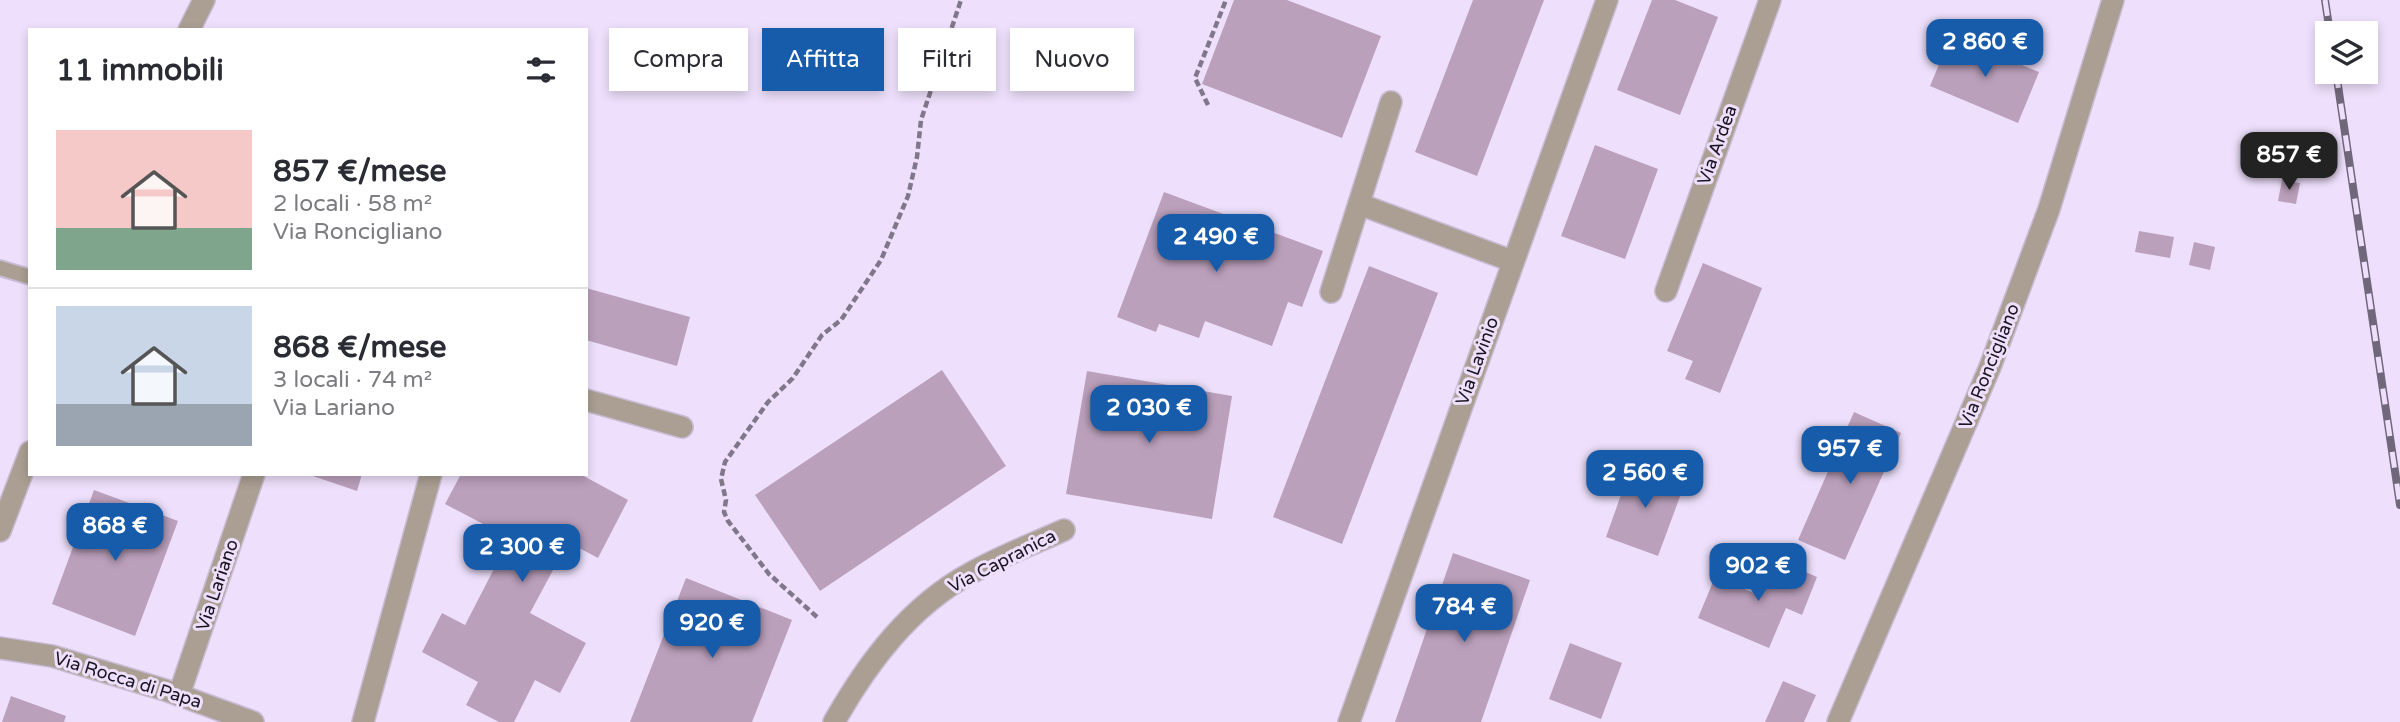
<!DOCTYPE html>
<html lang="it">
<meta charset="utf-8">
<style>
:root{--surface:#fff;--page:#f7f7f7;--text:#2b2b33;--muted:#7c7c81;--line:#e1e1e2;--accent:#175bab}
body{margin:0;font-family:"Varela Round",sans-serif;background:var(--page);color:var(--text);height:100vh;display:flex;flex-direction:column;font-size:26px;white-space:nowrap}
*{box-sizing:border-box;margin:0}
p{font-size:23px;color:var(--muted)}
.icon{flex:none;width:38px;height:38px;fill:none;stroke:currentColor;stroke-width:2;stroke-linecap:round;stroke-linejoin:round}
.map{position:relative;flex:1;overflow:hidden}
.details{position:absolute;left:28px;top:28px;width:560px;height:448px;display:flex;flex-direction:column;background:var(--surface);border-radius:0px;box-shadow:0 4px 10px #0003}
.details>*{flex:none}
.banner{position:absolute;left:609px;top:28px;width:665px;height:63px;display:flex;gap:14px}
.controls{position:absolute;left:2315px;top:21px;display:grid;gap:14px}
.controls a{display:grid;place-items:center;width:63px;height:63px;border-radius:0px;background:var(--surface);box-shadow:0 4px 10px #0003;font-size:35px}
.price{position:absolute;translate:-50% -60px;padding:0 16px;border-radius:14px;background:var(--accent);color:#fff;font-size:23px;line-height:46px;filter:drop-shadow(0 2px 4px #0008)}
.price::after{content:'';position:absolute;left:50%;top:42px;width:21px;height:16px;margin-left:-10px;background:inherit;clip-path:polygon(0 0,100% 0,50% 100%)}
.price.on{background:#222;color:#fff}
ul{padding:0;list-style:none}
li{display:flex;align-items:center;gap:21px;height:175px;padding:0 28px}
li+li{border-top:2px solid var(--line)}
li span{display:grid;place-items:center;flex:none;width:196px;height:140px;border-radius:0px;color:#555}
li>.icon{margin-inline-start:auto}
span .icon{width:84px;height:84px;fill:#fffc;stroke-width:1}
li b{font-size:30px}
h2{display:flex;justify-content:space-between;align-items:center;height:84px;padding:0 28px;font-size:30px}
.chip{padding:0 24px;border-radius:0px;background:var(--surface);box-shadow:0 4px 10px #0003;font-size:24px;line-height:63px}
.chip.on{background:var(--accent);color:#fff}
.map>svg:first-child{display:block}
.building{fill:#bba0bc}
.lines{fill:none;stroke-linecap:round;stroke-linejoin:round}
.service-casing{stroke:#c8bbd4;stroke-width:18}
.minor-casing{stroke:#c8bbd4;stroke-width:24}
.path{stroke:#81778b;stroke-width:4.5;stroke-dasharray:7 3.5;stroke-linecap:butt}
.service{stroke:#ab9f93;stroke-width:14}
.minor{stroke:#ab9f93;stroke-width:21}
.rail-casing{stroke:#71677a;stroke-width:8}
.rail{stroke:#eee0fc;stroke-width:5;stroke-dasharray:16;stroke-linecap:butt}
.labels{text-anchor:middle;stroke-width:6;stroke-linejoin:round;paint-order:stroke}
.street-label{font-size:18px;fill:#1a1420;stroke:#eee0fc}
</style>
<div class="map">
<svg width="2400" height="722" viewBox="0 0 2400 722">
<rect width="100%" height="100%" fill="#eee0fc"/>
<g class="building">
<polygon points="1234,0 1287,0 1381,36 1342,138 1202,84"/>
<polygon points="1473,0 1544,0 1477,176 1415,152"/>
<polygon points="1652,0 1675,0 1718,17 1680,115 1617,90"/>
<polygon points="1951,36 2039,72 2018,123 1930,86"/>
<polygon points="1595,145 1658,169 1625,259 1561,236"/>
<polygon points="2282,180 2300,183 2296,204 2278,201"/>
<polygon points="1164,192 1323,251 1302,307 1288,302 1272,346 1205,321 1199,338 1159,324 1156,332 1117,317"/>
<polygon points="2139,231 2174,237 2170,258 2135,252"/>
<polygon points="2194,242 2215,247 2210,270 2189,265"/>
<polygon points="1703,263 1762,288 1720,393 1685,379 1693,361 1667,351"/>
<polygon points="1369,266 1438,293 1342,544 1273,517"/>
<polygon points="586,288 690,317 677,366 586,340"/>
<polygon points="942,370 1006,466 820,591 755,495"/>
<polygon points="1087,371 1232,396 1212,519 1066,494"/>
<polygon points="1854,412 1901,433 1845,560 1798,540"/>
<polygon points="1632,464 1685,483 1658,556 1606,537"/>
<polygon points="307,474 362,474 357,491"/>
<polygon points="461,474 580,474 628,500 598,558 568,542 530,613 586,643 560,693 535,680 514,722 499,722 466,705 478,682 422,652 442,613 465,625 510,538 445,504"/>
<polygon points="94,490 178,521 135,636 52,604"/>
<polygon points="1453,553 1530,580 1481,722 1395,722"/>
<polygon points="1774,558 1817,577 1802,615 1786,608 1769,648 1698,618 1715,577 1759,595"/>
<polygon points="686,578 792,620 752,722 630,722"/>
<polygon points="1570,643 1622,663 1601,719 1549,699"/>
<polygon points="1783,681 1816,695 1804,722 1765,722"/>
<polygon points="11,696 66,716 64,722 2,722"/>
</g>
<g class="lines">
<defs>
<polyline id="service" points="0,268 30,277"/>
<g id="minor">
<polyline points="189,30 204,0"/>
<polyline points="1359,204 1512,261"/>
<polyline points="1666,291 1770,0"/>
<polyline points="1331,292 1391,102"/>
<polyline points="586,400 682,427"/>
<polyline points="0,531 30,452"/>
<polyline points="0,648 52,656 165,690 253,722"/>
<polyline points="179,695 254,474"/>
<polyline points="363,722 431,474"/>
<path d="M834,722C868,662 910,606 971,573C1001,556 1033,544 1064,530"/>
<polyline points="1349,722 1607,0"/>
<polyline points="1838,722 1990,367 2049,209 2113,0"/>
</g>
</defs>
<use href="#service" class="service-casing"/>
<use href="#minor" class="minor-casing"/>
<g class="path">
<polyline points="1208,105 1195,78 1226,0"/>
<polyline points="817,617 769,574 728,521 724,512 726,500 721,479 725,462 768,402 793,378 822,335 841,320 881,260 908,196 917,157 921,120 961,0"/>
</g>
<use href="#service" class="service"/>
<use href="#minor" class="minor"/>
<defs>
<g id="rail">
<polyline points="2325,0 2330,33"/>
<polyline points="2336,72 2400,505"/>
</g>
</defs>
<use href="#rail" class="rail-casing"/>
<use href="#rail" class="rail"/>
</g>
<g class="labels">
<g class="street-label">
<text transform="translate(1717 145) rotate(-70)" y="6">Via Ardea</text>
<text transform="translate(1477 361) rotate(-70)" y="6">Via Lavinio</text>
<text transform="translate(1989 366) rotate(-68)" y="6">Via Roncigliano</text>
<text transform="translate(1002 561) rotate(-27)" y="6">Via Capranica</text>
<text transform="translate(217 585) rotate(-71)" y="6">Via Lariano</text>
<text transform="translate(128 680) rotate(17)" y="6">Via Rocca di Papa</text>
</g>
</g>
</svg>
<div class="controls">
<a><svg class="icon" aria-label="layers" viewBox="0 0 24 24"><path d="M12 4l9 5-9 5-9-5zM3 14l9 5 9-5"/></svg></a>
</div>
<b class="price" style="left:1985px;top:79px">2 860 €</b>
<b class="price on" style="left:2289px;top:192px">857 €</b>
<b class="price" style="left:1216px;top:274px">2 490 €</b>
<b class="price" style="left:1149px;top:445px">2 030 €</b>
<b class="price" style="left:1850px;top:486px">957 €</b>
<b class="price" style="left:1645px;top:510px">2 560 €</b>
<b class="price" style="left:115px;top:563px">868 €</b>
<b class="price" style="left:522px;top:584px">2 300 €</b>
<b class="price" style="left:1758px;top:603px">902 €</b>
<b class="price" style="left:1464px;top:644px">784 €</b>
<b class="price" style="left:712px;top:660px">920 €</b>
<div class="banner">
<a class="chip">Compra</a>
<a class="chip on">Affitta</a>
<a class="chip">Filtri</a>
<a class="chip">Nuovo</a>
</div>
<section class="details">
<h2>11 immobili<svg class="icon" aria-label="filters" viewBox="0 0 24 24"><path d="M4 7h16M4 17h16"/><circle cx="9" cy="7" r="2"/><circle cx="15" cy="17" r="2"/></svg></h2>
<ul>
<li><span style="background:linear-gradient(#f6c9c9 70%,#7fa58c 0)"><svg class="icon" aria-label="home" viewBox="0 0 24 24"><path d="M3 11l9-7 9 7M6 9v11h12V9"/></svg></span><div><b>857 €/mese</b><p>2 locali · 58 m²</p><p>Via Roncigliano</p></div></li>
<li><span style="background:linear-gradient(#c9d6e8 70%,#9aa5b1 0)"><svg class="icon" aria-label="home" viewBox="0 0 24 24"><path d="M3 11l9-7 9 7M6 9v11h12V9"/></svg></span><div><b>868 €/mese</b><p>3 locali · 74 m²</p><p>Via Lariano</p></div></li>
</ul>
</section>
</div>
